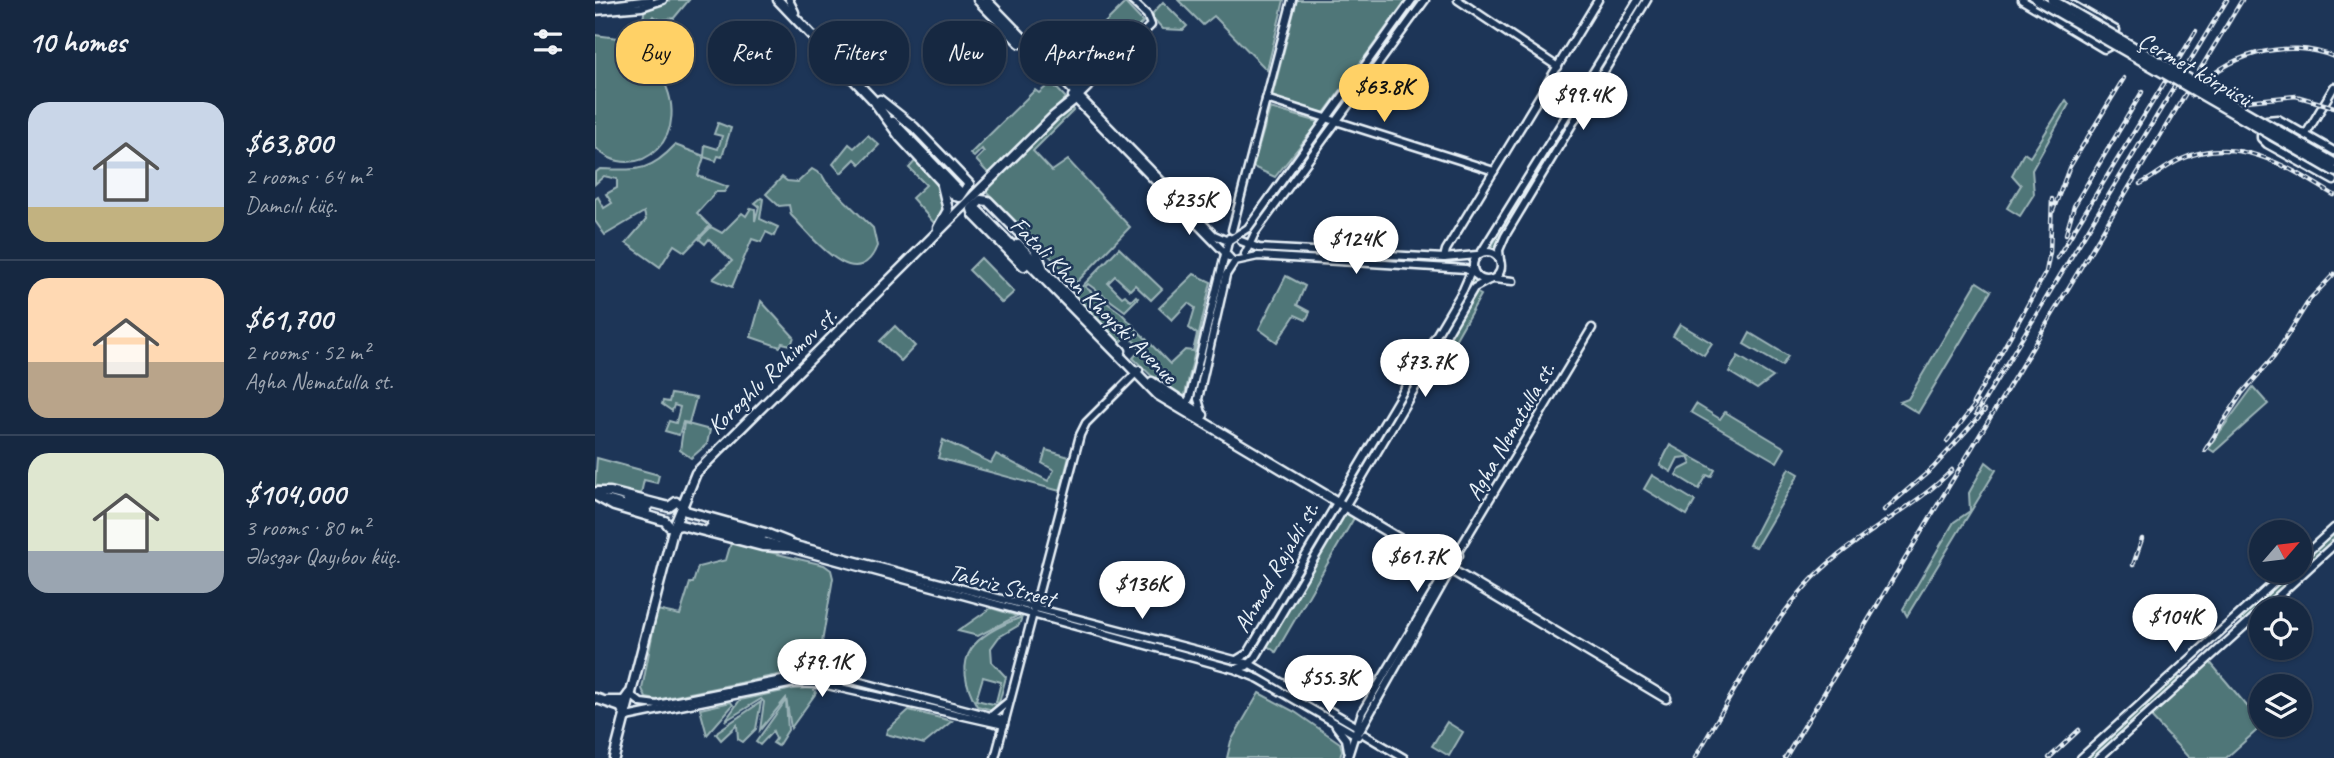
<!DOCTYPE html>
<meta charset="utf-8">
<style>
:root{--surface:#162841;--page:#1f3048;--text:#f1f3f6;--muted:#9ea6b1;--line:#35445a;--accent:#ffd166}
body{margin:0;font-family:Caveat,sans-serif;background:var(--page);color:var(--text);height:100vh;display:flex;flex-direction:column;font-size:26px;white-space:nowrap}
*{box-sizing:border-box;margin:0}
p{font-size:23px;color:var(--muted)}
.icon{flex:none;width:38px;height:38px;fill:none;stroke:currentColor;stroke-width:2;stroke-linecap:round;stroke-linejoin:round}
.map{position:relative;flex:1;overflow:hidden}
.sheet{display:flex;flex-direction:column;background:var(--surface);width:595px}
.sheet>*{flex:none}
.banner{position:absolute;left:21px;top:21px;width:665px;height:63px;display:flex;gap:14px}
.needle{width:46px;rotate:62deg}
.controls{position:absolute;left:1654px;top:520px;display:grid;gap:14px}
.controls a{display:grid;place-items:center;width:63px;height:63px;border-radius:50%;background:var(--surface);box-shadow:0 2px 5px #0004,0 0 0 2px var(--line);font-size:35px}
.price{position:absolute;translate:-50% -60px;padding:0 16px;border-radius:24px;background:#fff;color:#222;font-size:23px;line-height:46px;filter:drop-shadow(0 2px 4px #0008)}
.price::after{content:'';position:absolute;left:50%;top:42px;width:21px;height:16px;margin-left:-10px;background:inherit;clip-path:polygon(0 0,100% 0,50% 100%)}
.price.selected{background:var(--accent);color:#111}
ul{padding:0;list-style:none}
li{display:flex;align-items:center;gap:21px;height:175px;padding:0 28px}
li+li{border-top:2px solid var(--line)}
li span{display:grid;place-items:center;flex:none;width:196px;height:140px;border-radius:21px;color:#555}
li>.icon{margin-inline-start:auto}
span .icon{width:84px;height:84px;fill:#fffc;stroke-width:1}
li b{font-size:30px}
h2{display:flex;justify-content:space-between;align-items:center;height:84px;padding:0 28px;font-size:30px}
.chip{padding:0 24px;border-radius:28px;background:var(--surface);box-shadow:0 2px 5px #0004,0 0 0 2px var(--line);font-size:24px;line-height:63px}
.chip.selected{background:var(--accent);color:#111}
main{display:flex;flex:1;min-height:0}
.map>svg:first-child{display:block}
.green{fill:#507678;stroke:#9cb4b8;stroke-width:2}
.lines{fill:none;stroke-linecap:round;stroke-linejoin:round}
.secondary-tunnel{stroke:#3b516f;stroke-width:6;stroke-dasharray:6 3;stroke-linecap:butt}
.secondary-casing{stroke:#e8f1f8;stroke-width:11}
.primary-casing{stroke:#e8f1f8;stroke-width:13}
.secondary{stroke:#1d3557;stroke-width:6}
.primary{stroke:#1d3557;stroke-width:8}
.rail-casing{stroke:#e8f1f8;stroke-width:4.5}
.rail{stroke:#1d3557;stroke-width:2;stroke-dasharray:5;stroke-linecap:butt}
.primary-bridge-casing{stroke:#e8f1f8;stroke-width:13;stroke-linecap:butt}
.primary-bridge{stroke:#1d3557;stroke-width:8}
.labels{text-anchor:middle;stroke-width:5;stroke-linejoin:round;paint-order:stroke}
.street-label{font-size:24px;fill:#e8f1f8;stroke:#1d3557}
</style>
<main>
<section class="sheet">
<h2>10 homes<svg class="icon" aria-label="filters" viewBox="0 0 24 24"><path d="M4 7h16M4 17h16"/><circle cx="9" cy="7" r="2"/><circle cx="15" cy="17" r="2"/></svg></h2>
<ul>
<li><span style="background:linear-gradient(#c9d6e8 75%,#c2b280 0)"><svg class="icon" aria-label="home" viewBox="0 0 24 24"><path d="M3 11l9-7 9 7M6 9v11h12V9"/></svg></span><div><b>$63,800</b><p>2 rooms · 64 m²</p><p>Damcılı küç.</p></div></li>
<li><span style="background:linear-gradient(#ffd9b3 60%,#b9a48a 0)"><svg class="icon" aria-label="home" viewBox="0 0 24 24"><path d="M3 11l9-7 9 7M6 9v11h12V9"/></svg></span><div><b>$61,700</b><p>2 rooms · 52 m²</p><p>Agha Nematulla st.</p></div></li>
<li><span style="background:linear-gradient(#dfe7d0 70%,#9aa5b1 0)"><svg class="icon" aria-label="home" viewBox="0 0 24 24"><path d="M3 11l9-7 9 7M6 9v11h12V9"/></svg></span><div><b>$104,000</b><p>3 rooms · 80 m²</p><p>Ələsgər Qayıbov küç.</p></div></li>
</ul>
</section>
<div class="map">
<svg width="1739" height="758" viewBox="0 0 1739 758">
<rect width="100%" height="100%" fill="#1d3557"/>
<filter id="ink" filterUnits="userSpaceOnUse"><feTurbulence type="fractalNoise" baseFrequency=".0143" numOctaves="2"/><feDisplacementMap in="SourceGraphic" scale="14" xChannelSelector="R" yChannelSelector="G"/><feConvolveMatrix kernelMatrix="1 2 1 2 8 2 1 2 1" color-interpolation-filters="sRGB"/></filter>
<g filter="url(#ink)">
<g class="green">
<polygon points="76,0 94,0 79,18 66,20 58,16 51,26 40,26 48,19 50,8"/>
<polygon points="583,0 689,0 672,70 619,16 608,25"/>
<polygon points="702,0 811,0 729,113 677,97"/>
<polygon points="1046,0 1049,0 899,251 895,249"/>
<polygon points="568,2 592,26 588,30 568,29 558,18 558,13"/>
<polygon points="530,3 548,22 482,87 463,69"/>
<path d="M0,35L23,38L45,51L55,42L74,61L63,71C105,136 40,189 0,147Z"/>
<polygon points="452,78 471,98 396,172 392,172 381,160 389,152 387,149 379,157 375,154 440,90 444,93 451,87"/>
<polygon points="1471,100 1474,104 1437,170 1439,194 1425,216 1412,208 1426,185 1417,175 1429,153 1435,157"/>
<polygon points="476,107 479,110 438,151 457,171 473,160 535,227 481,283 391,191"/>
<polygon points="675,108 724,122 680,177 658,167"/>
<path d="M123,123L136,128L127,157L123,156L121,161L109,157L103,176L133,187L129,192H121L102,213L115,226L90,252L79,245L65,267L31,243L51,220L49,212L10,235L0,221V199L3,197L9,208L17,203L11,194L22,188V179L9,176L0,184V173L5,169C41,170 54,173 80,145L109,156L110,145L123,149L127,136L119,134Z"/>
<polygon points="273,135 284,145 265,164 260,159 246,173 238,164 254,144 259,148"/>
<polygon points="321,160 346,188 350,207 340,224 317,198 331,185 314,168"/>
<path d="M217,169L227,175L231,182L278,228L282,246C262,298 215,234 196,215L194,205L184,206L171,194L187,177L192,181L203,182Z"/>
<polygon points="166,198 168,199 165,219 183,227 179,236 171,232 166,242 157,239 137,287 118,279 137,261 114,239 110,244 104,239 116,227 127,233 147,213 151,216 156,208 160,209 160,221 164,206 160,203"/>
<polygon points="524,248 567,289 556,300 540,285 535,290 520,276 513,283 527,297 530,295 536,301 541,296 543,298 530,311 493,284 490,287 526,313 575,364 590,350 598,351 602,334 594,328 600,308 593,303 577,320 564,308 599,274 616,282 589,399 569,388 538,358 546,349 533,335 524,344 477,297"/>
<polygon points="386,258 419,292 407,303 374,270"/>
<polygon points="691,276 710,286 702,305 715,312 711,320 700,315 682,342 664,329"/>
<polygon points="877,278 881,281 754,493 751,491"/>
<polygon points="1382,282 1396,291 1323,413 1305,402 1313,399"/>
<polygon points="879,291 886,295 843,370 835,366"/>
<polygon points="166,301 199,337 196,345 187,343 185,347 156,337"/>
<polygon points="1085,324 1117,343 1109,355 1078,336"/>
<polygon points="300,326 320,346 306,361 285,341"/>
<polygon points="1155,333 1193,356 1187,366 1149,344"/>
<polygon points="1143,356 1178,377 1162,389 1134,372"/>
<polygon points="1658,387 1673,404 1619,452 1613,448"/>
<polygon points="76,394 101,398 94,423 88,422 84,435 70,431 74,421 81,423 85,407 79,405 77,411 67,404 68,401 74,402"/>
<polygon points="1101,404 1125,419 1130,412 1190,448 1182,462 1096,412"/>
<polygon points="89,423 115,430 112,444 96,458 85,450"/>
<polygon points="348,440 396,463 401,454 453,481 459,470 447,463 451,450 474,457 465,491 343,458"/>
<polygon points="1075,445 1120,470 1116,477 1112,475 1104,489 1081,475 1084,470 1096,464 1093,457 1083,458 1076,472 1065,465"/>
<polygon points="2,458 64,475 62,483 49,480 45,498 0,485"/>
<polygon points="1391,462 1401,470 1312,616 1308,609 1359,522 1375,511 1374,493"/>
<polygon points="1194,468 1204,474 1161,547 1154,545"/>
<polygon points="1057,475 1100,501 1092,515 1049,489"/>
<polygon points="751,513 759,518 681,652 671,645"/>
<polygon points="1739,532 1739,541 1649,623 1644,618 1696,571 1704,570 1705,563"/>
<polygon points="136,543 229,565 236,570 238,578 224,660 212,669 61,700 51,698 47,689 62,610 85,615 95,583 98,583 103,567 131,560"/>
<polygon points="396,608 422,616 383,636 363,631"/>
<path d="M427,617L424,625L404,637L396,648L397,662L411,677L404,703L401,702L406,682L388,677L381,700L403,705L402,708L398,710L382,706C353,655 381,634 427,617Z"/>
<polygon points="1614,661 1668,725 1631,758 1594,758 1556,717"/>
<polygon points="1581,674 1586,680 1501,758 1490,758"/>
<polygon points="218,688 221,693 196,728 191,698 165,730 169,702 166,699 130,721 145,700 198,689"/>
<polygon points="664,693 700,712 745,743 747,750 745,758 632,758 636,741"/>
<polygon points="191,700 193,730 183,746 178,743 181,739 178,731 165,745 161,742"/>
<polygon points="136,702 138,705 112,735 105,709"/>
<polygon points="166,702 161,729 148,742 143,739 142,725 126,740 121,734 123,731"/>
<polygon points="314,710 357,721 329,744 291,734 292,730"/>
<polygon points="852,722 868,732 854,756 837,746"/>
</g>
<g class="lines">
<g class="secondary-tunnel">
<polyline points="54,506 116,523"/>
<polyline points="52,511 114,528"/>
</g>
<defs>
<g id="secondary">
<polyline points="194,0 200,12"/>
<polyline points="536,0 552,15 556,25 484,96 619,235 633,241 653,228 817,0"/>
<polyline points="863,0 963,67"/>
<polyline points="1427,0 1509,49 1517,45 1521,30 1469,0"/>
<polyline points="0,7 55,0"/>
<polyline points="0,11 47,7 68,0"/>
<polyline points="537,38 477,96 635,258"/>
<polyline points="671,99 899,171"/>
<polyline points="1711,134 1739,87"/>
<polyline points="1739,151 1683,119 1671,120 1666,127 1666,138 1672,144 1739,181"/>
<polyline points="637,230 697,0"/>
<polyline points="646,241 664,248 849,258 882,255"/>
<circle cx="892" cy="266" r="14"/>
<polyline points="886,253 1043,0"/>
<polyline points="650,254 660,233 830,0"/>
<polyline points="849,258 851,250 1003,0"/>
<polyline points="905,261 904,250 910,236 1052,0"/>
<polyline points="899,279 918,281"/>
<polyline points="588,403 592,403 595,397 634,238"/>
<polyline points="607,413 603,399 631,275 640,261 663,256 871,269 881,275"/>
<polyline points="12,499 52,511"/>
<polyline points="32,500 54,506"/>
<polyline points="116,523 168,536"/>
<polyline points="114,528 180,544"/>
<polyline points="189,542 655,664 766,729"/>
<polyline points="191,547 639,669 664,679 763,736"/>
<polyline points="1704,560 1739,528"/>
<polyline points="1669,609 1739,545"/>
<polyline points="643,659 653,653 868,290 878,267"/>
<circle cx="229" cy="676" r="9"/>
<polyline points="641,669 652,666 661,657 879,288 894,280"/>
<polyline points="236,670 246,677 410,720"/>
<polyline points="232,685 409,725"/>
<polyline points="37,696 46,703 62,705 212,675 223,670"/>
<polyline points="396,716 414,701"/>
<polyline points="31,717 199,683 224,684"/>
<polyline points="741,726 751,739 753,750"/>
<polyline points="765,731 864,555"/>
<polyline points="770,735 809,758"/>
<polyline points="753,756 767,712 997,328"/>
<polyline points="400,758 485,435 491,423 544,370"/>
<polyline points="1486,758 1693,570"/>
<polyline points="1504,758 1666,611"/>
</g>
<g id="primary">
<polyline points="183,0 285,107"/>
<polyline points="383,0 425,43"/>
<polyline points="444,63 450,72 449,78"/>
<polyline points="281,104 305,137 360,196 365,197 374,184 319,127 285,100"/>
<polyline points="298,122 365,192"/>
<polyline points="383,211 563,395 1071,698"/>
<polyline points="343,228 353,210 347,185"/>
<polyline points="423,244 526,351"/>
<polyline points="429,266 379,215 377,209 386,200 393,201 440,249 449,271"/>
<polyline points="557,382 608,415"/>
<polyline points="2,492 15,492 74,507 81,502"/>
<polyline points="1,496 19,506 70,521 74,526"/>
<polyline points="86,504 91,511 170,533 193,542"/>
<polyline points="79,527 86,525 167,546 192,547"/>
<polyline points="0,698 26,707 31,717"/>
<polyline points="13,701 29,701 34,694"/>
<polyline points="19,758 79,527 101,473 459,116 484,96 391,0"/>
</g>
</defs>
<use href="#secondary" class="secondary-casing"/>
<use href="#primary" class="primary-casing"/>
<use href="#secondary" class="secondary"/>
<use href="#primary" class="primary"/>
<defs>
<g id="rail">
<path d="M1597,96C1626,54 1693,37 1739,57"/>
<polyline points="1652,101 1701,96 1739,107"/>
<path d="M1545,184C1560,177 1572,165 1587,159C1643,134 1692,166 1739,195"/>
<polyline points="1458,211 1474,168 1529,78"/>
<polyline points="1471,234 1479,206 1547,92"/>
<polyline points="1462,258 1601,31"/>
<polyline points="1378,403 1451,272 1455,252 1457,199"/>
<polyline points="1381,414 1632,0"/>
<polyline points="1352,441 1382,402"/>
<polyline points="1610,450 1647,393 1679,357 1715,299 1739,274"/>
<polyline points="1289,510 1338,468 1390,410"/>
<polyline points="1538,565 1547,539"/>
<path d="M1100,758C1137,696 1179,611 1233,564C1272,529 1321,507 1357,470"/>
<polyline points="1190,758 1647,0"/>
<polyline points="1454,758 1484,730"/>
</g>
</defs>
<use href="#rail" class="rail-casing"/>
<use href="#rail" class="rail"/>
<defs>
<g id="primary-bridge">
<polyline points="1442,0 1739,171"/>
<polyline points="1457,0 1739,163"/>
</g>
</defs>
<use href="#primary-bridge" class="primary-bridge-casing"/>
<use href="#primary-bridge" class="primary-bridge"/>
</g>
</g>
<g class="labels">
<g class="street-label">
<text transform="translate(1600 69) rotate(30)" y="8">Çermet körpüsü</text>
<text transform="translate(499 300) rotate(45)" y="8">Fatali Khan Khoyski Avenue</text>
<text transform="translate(177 371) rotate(-44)" y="8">Koroghlu Rahimov st.</text>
<text transform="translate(915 431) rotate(-60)" y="8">Agha Nematulla st.</text>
<text transform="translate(681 567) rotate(-60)" y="8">Ahmad Rajabli st.</text>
<text transform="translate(407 585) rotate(15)" y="8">Tabriz Street</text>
</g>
</g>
</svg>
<div class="controls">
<a><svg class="needle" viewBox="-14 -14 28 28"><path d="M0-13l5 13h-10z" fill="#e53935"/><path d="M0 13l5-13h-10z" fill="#9ea6b1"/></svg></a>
<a><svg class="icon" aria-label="locate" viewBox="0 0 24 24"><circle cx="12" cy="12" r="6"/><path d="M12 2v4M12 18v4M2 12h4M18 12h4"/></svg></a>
<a><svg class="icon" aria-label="layers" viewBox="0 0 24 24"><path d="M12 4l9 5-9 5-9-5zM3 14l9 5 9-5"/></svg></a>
</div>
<b class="price selected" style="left:789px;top:124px">$63.8K</b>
<b class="price" style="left:988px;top:132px">$99.4K</b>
<b class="price" style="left:594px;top:237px">$235K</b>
<b class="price" style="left:761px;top:276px">$124K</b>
<b class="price" style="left:830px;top:399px">$73.7K</b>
<b class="price" style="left:822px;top:594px">$61.7K</b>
<b class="price" style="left:547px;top:621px">$136K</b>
<b class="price" style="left:1580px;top:654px">$104K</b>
<b class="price" style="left:227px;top:699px">$79.1K</b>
<b class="price" style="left:734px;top:715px">$55.3K</b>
<div class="banner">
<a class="chip selected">Buy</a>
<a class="chip">Rent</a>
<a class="chip">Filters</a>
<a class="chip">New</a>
<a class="chip">Apartment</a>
</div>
</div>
</main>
